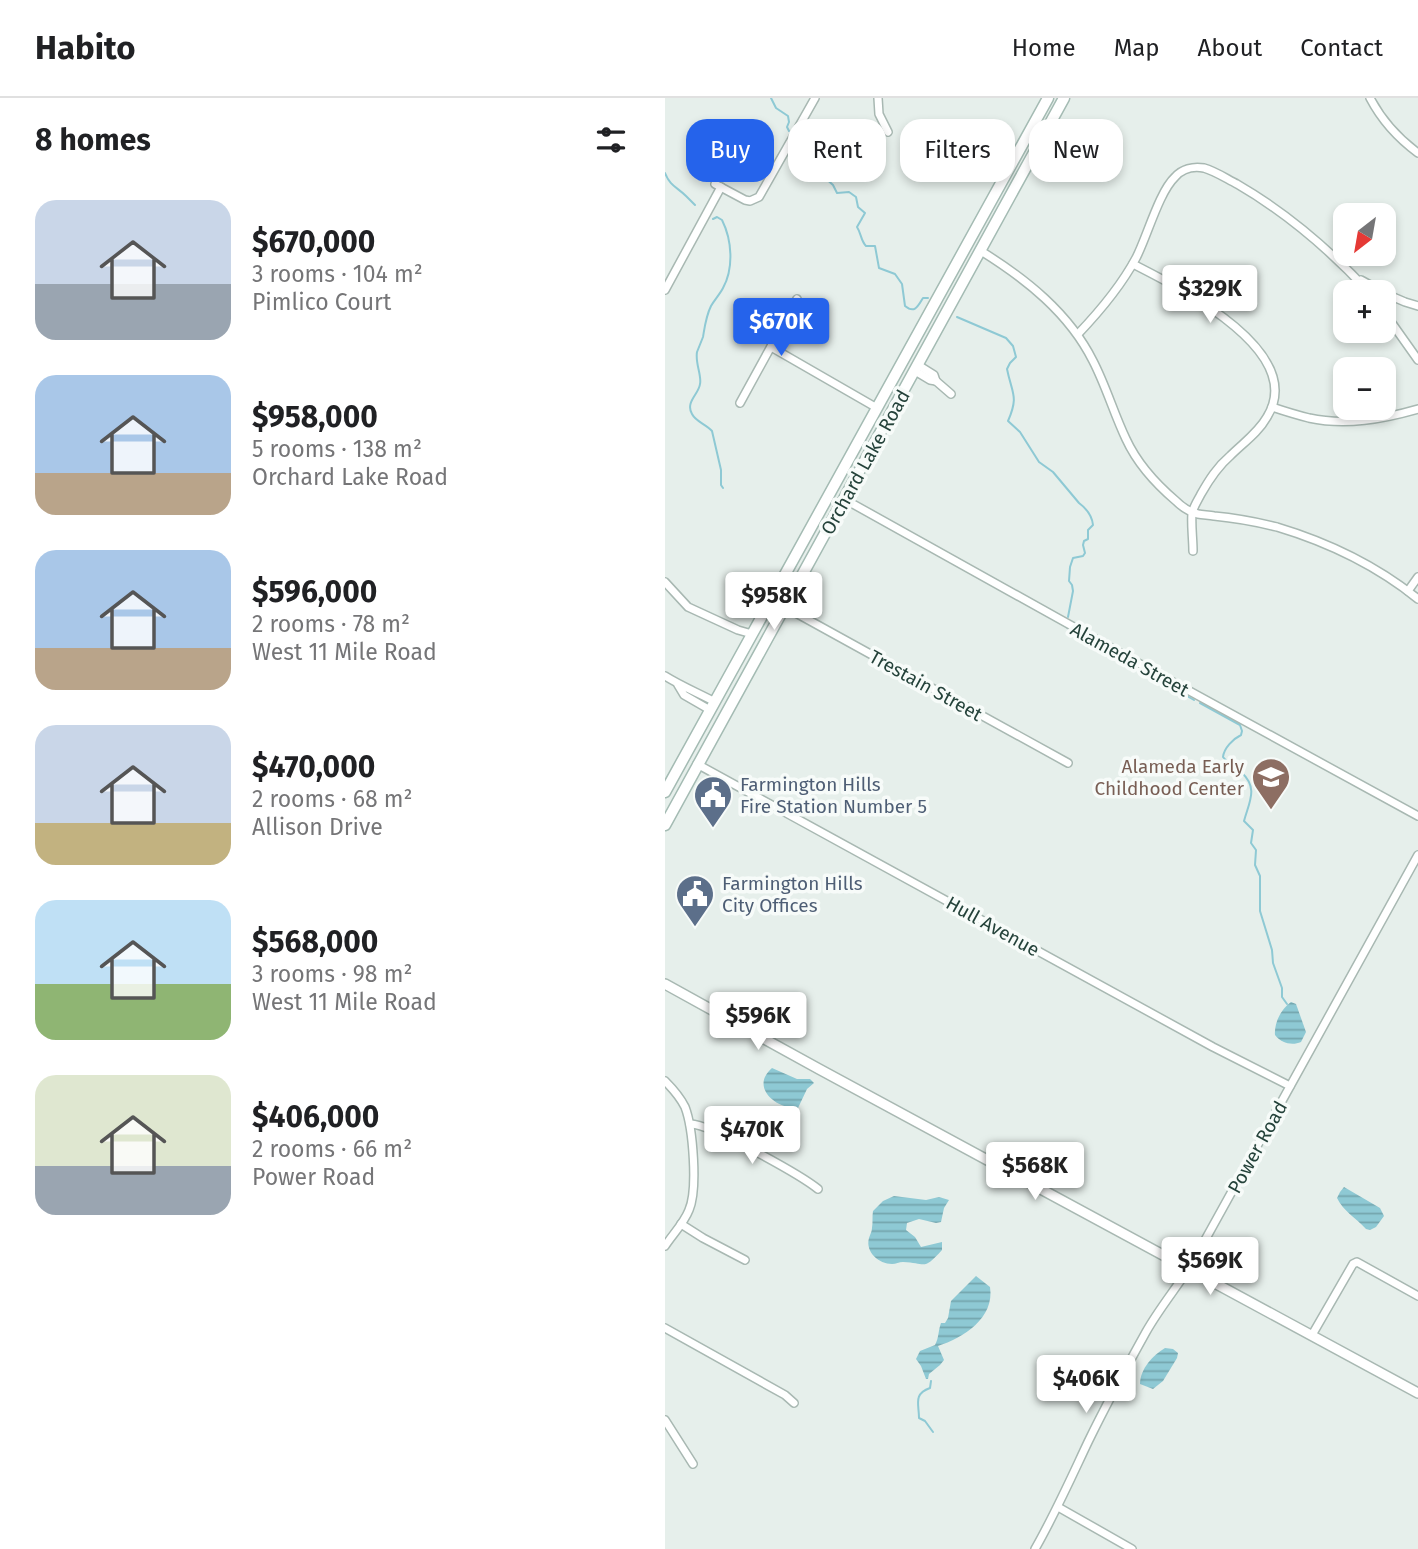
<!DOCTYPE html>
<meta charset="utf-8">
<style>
:root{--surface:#fff;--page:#f2f2f2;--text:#202124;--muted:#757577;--line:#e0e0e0;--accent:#2563eb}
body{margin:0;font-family:"Fira Sans",sans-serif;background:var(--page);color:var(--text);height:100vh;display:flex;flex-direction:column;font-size:26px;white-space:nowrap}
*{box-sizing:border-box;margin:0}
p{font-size:23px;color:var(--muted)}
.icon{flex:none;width:38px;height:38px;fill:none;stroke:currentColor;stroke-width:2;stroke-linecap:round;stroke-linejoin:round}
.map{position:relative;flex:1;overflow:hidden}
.sheet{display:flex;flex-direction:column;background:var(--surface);width:665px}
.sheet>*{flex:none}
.hud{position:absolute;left:21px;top:21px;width:626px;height:63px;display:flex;gap:14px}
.needle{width:46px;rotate:211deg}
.buttons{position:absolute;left:668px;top:105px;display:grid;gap:14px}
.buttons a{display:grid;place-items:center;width:63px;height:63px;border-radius:14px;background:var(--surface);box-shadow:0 4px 10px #0003;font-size:35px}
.price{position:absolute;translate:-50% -60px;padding:0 16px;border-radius:7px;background:#fff;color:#222;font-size:23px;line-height:46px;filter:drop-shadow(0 2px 4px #0008)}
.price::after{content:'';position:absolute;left:50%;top:42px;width:21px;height:16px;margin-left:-10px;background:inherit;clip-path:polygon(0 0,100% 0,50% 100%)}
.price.current{background:var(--accent);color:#fff}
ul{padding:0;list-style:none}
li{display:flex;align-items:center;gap:21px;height:175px;padding:0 35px}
li span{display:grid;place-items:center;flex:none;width:196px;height:140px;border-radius:21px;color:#555}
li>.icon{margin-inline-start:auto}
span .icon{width:84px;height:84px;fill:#fffc;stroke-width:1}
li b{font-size:30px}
h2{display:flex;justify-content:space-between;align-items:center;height:84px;padding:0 35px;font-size:30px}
.tag{padding:0 24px;border-radius:21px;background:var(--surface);box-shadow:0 4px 10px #0003;font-size:24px;line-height:63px}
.tag.current{background:var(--accent);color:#fff}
header{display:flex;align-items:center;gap:42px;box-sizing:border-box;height:98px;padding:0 35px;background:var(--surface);border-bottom:2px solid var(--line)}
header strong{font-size:33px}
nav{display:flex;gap:38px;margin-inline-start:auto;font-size:24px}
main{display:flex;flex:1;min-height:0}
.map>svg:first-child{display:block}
.water{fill:url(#water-rules)}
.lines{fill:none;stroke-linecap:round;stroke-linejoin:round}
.stream{stroke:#8ec9d4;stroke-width:2}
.minor-casing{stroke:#a8b8b2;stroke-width:10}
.tertiary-casing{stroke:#a8b8b2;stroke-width:12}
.secondary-casing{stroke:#a4bbb3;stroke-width:13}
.minor{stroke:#fff;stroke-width:7}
.tertiary{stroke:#fff;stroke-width:9}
.secondary{stroke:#fff;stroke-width:10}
.labels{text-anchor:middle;stroke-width:7;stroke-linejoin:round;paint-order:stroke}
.street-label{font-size:19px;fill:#24423a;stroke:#f7fbf9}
.education-label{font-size:19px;fill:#785e54;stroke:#f7fbf9;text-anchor:end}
.service-label{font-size:19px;fill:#4e5e75;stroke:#f7fbf9;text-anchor:start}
</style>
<header>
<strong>Habito</strong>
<nav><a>Home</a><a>Map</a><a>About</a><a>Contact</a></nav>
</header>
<main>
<section class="sheet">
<h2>8 homes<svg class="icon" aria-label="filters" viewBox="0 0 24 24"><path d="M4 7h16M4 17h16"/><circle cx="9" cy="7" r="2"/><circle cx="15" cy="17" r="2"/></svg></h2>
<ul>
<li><span style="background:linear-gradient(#c9d6e8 60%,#9aa5b1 0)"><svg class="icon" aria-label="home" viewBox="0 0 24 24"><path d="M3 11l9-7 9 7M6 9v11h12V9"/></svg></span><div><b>$670,000</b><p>3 rooms · 104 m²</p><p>Pimlico Court</p></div></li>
<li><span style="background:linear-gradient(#a9c7e8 70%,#b9a48a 0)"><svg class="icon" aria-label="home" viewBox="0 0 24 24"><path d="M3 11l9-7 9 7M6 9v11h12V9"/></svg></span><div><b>$958,000</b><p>5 rooms · 138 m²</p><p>Orchard Lake Road</p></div></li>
<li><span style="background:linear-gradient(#a9c7e8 70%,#b9a48a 0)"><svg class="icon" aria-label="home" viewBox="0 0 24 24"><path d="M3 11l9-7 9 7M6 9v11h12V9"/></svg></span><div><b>$596,000</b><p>2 rooms · 78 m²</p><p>West 11 Mile Road</p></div></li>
<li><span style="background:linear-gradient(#c9d6e8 70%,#c2b280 0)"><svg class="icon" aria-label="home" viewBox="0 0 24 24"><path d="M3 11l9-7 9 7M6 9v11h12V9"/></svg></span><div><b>$470,000</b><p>2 rooms · 68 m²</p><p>Allison Drive</p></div></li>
<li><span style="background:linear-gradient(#bfe0f5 60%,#8fb573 0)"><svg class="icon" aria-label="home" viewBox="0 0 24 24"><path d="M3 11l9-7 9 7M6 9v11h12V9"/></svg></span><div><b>$568,000</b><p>3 rooms · 98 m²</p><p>West 11 Mile Road</p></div></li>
<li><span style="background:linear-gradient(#dfe7d0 65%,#9aa5b1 0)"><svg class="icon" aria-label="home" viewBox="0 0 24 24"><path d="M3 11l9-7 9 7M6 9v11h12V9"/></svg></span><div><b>$406,000</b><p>2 rooms · 66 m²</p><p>Power Road</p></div></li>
</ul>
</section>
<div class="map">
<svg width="753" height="1451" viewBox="0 0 753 1451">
<defs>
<pattern id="water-rules" width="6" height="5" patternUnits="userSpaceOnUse" patternTransform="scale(1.75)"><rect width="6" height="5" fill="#8ec9d4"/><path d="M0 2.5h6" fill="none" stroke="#74a5ad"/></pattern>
</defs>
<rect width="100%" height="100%" fill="#e6efeb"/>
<g class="water">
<path d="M626,904L631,906L641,934L636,944C627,948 616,945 610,937C609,925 616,911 626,904Z"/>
<path d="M107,970L132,981H145L149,985L142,991L133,1010C113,1012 84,990 107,970Z"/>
<path d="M679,1089L715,1110L719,1118L711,1129L705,1132L701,1131C691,1120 678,1113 672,1100L675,1094Z"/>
<path d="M229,1098L261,1102L274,1099L284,1102L279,1110L276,1124L271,1125L254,1121L242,1125L241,1132L250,1139L256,1149L277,1144V1152C258,1173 262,1165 238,1164C234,1164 231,1166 227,1166C214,1166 200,1154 204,1140C205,1137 207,1133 207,1130C208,1124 207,1119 208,1113L218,1103Z"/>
<path d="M311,1178L325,1189C330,1220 298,1240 273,1248L279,1262L275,1267L264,1276L263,1281H261L256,1268L251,1261L255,1253L270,1247C274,1240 273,1233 276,1225H280L283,1220L286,1203Z"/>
<path d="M500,1250L508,1251L513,1255L512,1260L498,1283L488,1291L475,1286C475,1271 488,1257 500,1250Z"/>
</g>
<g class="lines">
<g class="stream">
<polyline points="106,0 111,10 123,18 124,24 122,29 124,33"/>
<path d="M134,44L146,51L151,60V67L158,78L168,87L172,95L184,94L191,99L193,109L200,115L192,129C196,135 196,143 201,148H210L214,170L230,176L237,186L240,208C250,216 253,208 258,200H263"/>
<path d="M0,75C5,88 12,89 21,98C24,101 27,104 30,107"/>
<path d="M48,121L52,119L57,122C67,142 69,170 58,190C55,196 50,201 46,208C41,218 40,227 38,239C36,244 34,249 32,254C30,265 37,278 35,286C34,296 20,304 27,316C31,324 41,326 47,333L56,372V387L58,390"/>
<path d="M292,219L341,240L348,248L351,259L345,265L342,271C347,296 354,298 343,323L355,334L374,364L388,374L414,405C422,411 427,417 428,427L423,432V441L419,443L418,447L420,455L418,458L408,460L405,469L404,483L407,487L408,493L403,519"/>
<polyline points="401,529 429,546"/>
<polyline points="433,548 462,565"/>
<polyline points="468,568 490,580"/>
<polyline points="494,583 515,594"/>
<polyline points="522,598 529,602"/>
<path d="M535,605L575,627L577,633L576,637C568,641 559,650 558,659C563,666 570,669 576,674C594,690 584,704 579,723L588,732L586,745L591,752L590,767L595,778V813L607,852L608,865L617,890V899L622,906"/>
<path d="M266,1283L265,1290C248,1296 254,1306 254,1320L260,1323L268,1334"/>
</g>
<defs>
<g id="minor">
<polyline points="213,0 214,16 223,34"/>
<path d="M705,0C716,21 734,41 753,55"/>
<polyline points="50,86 80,102 85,103 94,99 150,0"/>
<path d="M316,153C361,181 404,215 428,263C441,288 449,316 461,341C472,365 491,386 511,403C517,409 525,414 533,416C538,417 544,417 549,418C570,420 592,424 612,429C662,444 712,468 753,501"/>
<path d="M468,166C513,189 643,253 602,319C593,335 578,345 565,358C552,369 544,382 536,396C533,402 528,409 527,416C526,427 528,441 528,453"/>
<polyline points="696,182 718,194"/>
<polyline points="0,192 56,89"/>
<polyline points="719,195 740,204 753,208"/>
<polyline points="719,214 753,262"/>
<path d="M413,236C434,214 456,188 471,160C482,139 494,94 510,79C517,71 528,68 539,70C550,73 562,81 572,86C622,115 665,152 704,194"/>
<polyline points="106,249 212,310"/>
<polyline points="253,267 269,277 271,283 286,296"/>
<polyline points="250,273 265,282 271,283"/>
<polyline points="75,305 132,201"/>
<path d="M607,309C619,313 632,317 644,320C681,328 718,321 753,311"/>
<polyline points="179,401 477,567 753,718"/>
<polyline points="0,484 23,509 73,532 87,536"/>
<polyline points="743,493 753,479"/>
<polyline points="120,509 403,665"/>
<path d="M0,578C16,588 33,595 50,604"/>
<polyline points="13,587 19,597 45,612"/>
<polyline points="32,666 548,949 625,988"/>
<path d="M0,983C8,991 15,999 20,1009C28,1030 33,1091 24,1112C19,1125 8,1136 0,1148"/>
<path d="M25,1026C42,1024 137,1078 153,1091"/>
<polyline points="16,1126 38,1140 80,1162"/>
<polyline points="0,1230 120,1297 129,1305"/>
<polyline points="647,1237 688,1166 692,1164 753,1198"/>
<polyline points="0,1322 28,1366"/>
<polyline points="393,1409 467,1451"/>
<path d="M370,1451C390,1416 406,1380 423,1344C441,1307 461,1270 481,1234C495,1209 514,1187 529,1162L753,757"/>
</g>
<polyline id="tertiary" points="0,886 154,971 753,1295"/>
<g id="secondary">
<polyline points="0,694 383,0"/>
<polyline points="0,727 399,0"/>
</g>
</defs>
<use href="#minor" class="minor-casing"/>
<use href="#tertiary" class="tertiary-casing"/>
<use href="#secondary" class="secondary-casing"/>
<use href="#minor" class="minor"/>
<use href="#tertiary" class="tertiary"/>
<use href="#secondary" class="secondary"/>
</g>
<defs>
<symbol id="school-pin" viewBox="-11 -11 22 30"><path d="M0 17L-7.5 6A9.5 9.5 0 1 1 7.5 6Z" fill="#8d6e63" stroke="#f7fbf9"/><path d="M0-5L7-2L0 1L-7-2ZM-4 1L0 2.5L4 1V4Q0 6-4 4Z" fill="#fff"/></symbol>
<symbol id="civic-pin" viewBox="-11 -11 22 30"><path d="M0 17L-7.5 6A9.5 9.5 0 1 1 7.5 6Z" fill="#5c6f8a" stroke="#f7fbf9"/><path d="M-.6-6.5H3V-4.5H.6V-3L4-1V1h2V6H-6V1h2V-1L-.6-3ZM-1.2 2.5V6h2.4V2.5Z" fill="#fff"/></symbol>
</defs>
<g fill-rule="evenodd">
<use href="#school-pin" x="584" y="657" width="44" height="60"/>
<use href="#civic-pin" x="26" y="675" width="44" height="60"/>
<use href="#civic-pin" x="8" y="774" width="44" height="60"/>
</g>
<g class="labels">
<g class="street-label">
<text transform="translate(200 364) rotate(-61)" y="7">Orchard Lake Road</text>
<text transform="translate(465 561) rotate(29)" y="7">Alameda Street</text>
<text transform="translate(261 587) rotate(29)" y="7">Trestain Street</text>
<text transform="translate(328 828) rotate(29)" y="7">Hull Avenue</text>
<text transform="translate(592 1049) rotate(-61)" y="7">Power Road</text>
</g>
<g class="education-label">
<text x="579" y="675">Alameda Early<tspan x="579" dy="22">Childhood Center</tspan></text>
</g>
<g class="service-label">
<text x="75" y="693">Farmington Hills<tspan x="75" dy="22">Fire Station Number 5</tspan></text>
<text x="57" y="792">Farmington Hills<tspan x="57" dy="22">City Offices</tspan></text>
</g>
</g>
</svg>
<div class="buttons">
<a><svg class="needle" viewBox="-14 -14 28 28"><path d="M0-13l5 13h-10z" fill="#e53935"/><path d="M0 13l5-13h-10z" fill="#757577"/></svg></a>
<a>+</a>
<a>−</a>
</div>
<b class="price" style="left:545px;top:227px">$329K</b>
<b class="price current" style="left:116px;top:260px">$670K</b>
<b class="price" style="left:109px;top:534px">$958K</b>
<b class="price" style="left:93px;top:954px">$596K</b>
<b class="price" style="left:87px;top:1068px">$470K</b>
<b class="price" style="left:370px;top:1104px">$568K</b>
<b class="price" style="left:545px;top:1199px">$569K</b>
<b class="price" style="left:421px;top:1317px">$406K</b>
<div class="hud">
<a class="tag current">Buy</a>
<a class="tag">Rent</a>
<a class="tag">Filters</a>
<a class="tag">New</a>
</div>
</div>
</main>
